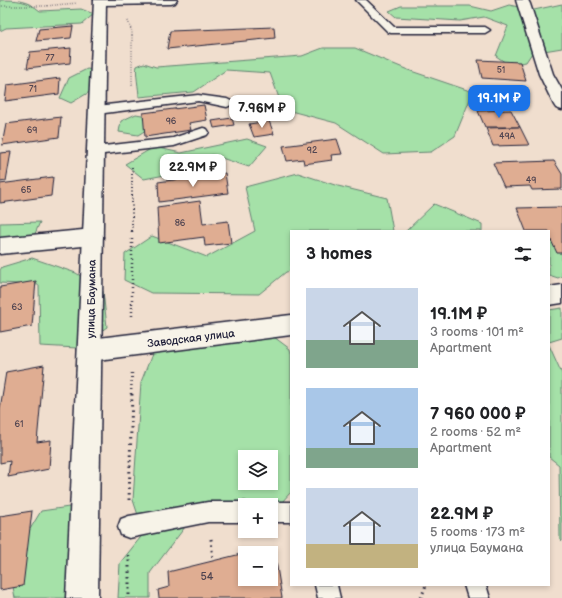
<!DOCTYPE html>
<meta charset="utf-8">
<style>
:root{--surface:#fff;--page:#f6f6f6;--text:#202124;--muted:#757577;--accent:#1a73e8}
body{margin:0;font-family:"Balsamiq Sans",sans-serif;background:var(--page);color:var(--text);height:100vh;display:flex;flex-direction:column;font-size:15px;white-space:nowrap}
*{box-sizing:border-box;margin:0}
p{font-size:13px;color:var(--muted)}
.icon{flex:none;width:22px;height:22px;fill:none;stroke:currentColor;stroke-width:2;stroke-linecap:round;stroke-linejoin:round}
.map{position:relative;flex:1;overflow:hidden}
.details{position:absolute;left:290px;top:230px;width:260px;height:356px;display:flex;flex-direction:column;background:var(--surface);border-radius:0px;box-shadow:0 2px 6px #0003}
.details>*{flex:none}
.fabs{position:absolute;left:238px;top:450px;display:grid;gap:8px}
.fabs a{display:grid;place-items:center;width:40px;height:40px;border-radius:0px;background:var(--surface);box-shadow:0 2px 6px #0003;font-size:20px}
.price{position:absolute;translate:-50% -34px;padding:0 9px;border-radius:8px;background:#fff;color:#222;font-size:13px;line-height:26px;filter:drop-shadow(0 1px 2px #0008)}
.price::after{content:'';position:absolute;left:50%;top:24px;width:12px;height:9px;margin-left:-6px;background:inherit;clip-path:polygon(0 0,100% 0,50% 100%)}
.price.on{background:var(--accent);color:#fff}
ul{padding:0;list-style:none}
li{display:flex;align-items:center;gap:12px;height:100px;padding:0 16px}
li span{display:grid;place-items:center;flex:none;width:112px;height:80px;border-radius:0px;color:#555}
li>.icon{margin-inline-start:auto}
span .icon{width:48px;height:48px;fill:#fffc;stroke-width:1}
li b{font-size:17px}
h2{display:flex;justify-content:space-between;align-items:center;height:48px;padding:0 16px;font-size:17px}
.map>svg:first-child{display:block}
.green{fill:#a5e1a8;stroke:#648272;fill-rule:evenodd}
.building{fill:#dfad92;stroke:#22223b}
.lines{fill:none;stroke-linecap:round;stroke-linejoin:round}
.lane-casing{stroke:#22223b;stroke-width:3}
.street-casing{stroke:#22223b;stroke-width:3}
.secondary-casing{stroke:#22223b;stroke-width:3}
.path-far3{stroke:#22223b;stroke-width:1.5;stroke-dasharray:0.5 2;stroke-linecap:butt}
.path-far2{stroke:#22223b;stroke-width:2;stroke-dasharray:1 2.5;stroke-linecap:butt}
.path-far1{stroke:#22223b;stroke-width:2.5;stroke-dasharray:1 3;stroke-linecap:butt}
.path{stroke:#22223b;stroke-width:3;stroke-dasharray:1.5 4;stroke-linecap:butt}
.lane{fill:#f7f3e8;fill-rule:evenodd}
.street{fill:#f7f3e8;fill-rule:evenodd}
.secondary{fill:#f7f3e8;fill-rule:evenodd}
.labels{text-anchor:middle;stroke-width:3;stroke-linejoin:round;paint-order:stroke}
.number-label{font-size:9px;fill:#514551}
.street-label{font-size:11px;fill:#22223b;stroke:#f7f3e8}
.near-number-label{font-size:11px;fill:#514551}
</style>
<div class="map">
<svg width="562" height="598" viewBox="0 0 562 598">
<rect width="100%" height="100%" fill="#f0dece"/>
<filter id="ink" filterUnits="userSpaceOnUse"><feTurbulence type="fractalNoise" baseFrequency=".025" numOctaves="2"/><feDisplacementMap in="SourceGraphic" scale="8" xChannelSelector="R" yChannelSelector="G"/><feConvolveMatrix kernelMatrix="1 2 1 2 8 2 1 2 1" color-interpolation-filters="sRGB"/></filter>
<g filter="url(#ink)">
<g class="green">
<path d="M0,0C16,0 27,0 40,11L81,9L94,14L82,24L6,28L0,31Z"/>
<polygon points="562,4 562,48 532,53 526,62 509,65 496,56 508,26 484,17 460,21 396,17 389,11 401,6 470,6 491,11 509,5 534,10"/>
<path d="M323,48H355L408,70L473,92L455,136L431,152L384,154L336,123L283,109L270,73L226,70L194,92L139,97C139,90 135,71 137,66L144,63L156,67L302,56Z"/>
<polygon points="87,69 104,72 103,84 71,103 60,98 69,78"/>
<polygon points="136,114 154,117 154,125 138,135 119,132 121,121"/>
<polygon points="247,139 267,146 249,167 212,155 170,174 144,179 125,164 154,147 181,153"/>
<polygon points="298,173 338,186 387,198 393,231 291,231 291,271 286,272 259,294 151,293 124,280 125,254 152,236 207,257 255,231 245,187"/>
<polygon points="434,204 482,224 482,231 406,231"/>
<polygon points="40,222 34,236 0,254 0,223"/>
<polygon points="549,242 562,244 562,276 558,278 549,275"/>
<polygon points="32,258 76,273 103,291 107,327 77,348 40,346 39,285 0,283 0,270 2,267"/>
<polygon points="562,308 562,338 549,342 549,310"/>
<path d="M270,334L290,349L291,354V492L281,503L201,506L150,573V598H118L120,563L144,533L133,500L141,382L154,349ZM245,457H271V483H245Z"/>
<polygon points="549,345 562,374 562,541 560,539 559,465 549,457"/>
<polygon points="69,507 79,535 69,598 15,598 9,564 41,511"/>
</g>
<g class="building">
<polygon points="73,26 71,38 36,41 39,29"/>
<polygon points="274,27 275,38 167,49 170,31"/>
<polygon points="71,48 70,63 27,68 30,52"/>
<polygon points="478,60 520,62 526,81 482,78"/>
<polygon points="60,78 59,94 5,101 7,85"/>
<polygon points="204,105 207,120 189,123 191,130 145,137 143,113"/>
<polygon points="511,110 520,127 485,127 478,111"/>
<polygon points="61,117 59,137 2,145 6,124"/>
<polygon points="232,118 234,125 214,128 212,121"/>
<polygon points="269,121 274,134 254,137 249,124"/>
<polygon points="520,127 529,145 493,146 486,128"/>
<polygon points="337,139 342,154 331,155 332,160 304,164 303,159 287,161 283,146"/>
<polygon points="11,152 6,181 0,182 0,153"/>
<polygon points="554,161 562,174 562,189 532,190 530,186 504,187 493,163"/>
<polygon points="225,173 228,193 159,202 158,182"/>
<polygon points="53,177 51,196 0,203 0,184"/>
<polygon points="200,201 203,224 228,221 231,243 205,246 204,237 159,243 157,207"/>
<polygon points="562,207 562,253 557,253 549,236 549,231 526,231 517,208"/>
<polygon points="36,281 32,326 0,332 0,287"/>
<polygon points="44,365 37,442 51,440 49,469 8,477 10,461 0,463 0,409 6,372"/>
<polygon points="32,511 23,586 0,590 0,516"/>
<polygon points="264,549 264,553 246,553"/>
<polygon points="245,553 245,579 271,579 271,562 276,561 282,598 159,598 158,590 169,587 168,572"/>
</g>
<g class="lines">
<defs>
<g id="lane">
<polygon points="356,0 366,0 394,27 485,27 490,30 485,33 391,33 388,32"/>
<polygon points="198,95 227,99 231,101 233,103 231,105 227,107 198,101 97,114 93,113 91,110 93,107 97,106"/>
<polygon points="203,128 207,129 209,132 207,135 174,146 95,155 91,154 89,151 91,148 95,147 173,138"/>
<polygon points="208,502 245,502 253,505 245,505 245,522 208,522 129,538 121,535 118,527 121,519 129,516"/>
<polygon points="271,502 291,502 291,522 271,522 271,505 263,505"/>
<polygon points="315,585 337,585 340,598 318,598"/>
<polygon points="464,585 486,585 490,598 468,598"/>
</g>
<g id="street">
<polygon points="94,0 177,0 175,3 171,4 100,5 96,4"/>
<polygon points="516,0 528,0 530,4 553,74 562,90 562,110 556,108 554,105 539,74"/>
<polygon points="93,229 100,232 103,237 100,242 93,245 0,254 0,238"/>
<polygon points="562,285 562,303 549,305 549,287"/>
<polygon points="291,315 291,335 90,361 82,358 78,350 82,342 90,339"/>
</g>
<polygon id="secondary" points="94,0 106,0 98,598 66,598"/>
</defs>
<use href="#lane" class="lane-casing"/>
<use href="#street" class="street-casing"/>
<use href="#secondary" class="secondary-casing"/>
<g class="path-far3">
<polyline points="0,6 45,6 77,3"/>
<polyline points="128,21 132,32 132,86"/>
</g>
<polyline class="path-far2" points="132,167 132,232"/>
<g class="path-far1">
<polyline points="132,231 132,318"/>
<polyline points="131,394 132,373"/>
</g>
<g class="path">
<polyline points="129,500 132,393"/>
<polyline points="211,539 213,561"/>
<polyline points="129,555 129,598"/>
<polyline points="421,598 426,585"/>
</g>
<use href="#lane" class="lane"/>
<use href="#street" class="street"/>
<use href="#secondary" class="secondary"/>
</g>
</g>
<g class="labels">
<g class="number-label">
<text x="50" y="61">77</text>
<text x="501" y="73">51</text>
<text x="33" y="92">71</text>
<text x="171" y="124">96</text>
<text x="32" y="133">69</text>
<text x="507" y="139">49А</text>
<text x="312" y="153">92</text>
<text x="531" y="183">49</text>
<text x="26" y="193">65</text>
<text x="180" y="226">86</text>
<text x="17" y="310">63</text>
<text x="19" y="427">61</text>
</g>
<g class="street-label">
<text transform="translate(91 299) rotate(-89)" y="4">улица Баумана</text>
<text transform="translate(191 338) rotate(-7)" y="4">Заводская улица</text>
</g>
<g class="near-number-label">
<text x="207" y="580">54</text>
</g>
</g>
</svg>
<div class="fabs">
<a><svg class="icon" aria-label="layers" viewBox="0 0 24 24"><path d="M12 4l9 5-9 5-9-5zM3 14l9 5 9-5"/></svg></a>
<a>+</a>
<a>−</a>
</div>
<b class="price on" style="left:499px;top:119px">19.1M ₽</b>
<b class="price" style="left:262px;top:129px">7.96M ₽</b>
<b class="price" style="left:193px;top:188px">22.9M ₽</b>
<section class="details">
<h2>3 homes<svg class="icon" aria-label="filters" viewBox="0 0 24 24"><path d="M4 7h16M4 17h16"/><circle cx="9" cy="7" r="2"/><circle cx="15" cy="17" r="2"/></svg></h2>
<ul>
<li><span style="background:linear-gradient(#c9d6e8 65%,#7fa58c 0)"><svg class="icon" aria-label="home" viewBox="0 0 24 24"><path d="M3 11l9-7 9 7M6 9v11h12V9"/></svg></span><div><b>19.1M ₽</b><p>3 rooms · 101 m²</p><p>Apartment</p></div></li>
<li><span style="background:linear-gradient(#a9c7e8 75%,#7fa58c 0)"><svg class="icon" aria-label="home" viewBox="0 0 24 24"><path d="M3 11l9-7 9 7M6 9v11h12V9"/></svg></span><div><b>7 960 000 ₽</b><p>2 rooms · 52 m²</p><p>Apartment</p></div></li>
<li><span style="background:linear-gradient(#c9d6e8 70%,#c2b280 0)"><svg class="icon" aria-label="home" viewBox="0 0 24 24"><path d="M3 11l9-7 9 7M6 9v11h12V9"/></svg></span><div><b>22.9M ₽</b><p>5 rooms · 173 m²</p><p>улица Баумана</p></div></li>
</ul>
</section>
</div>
